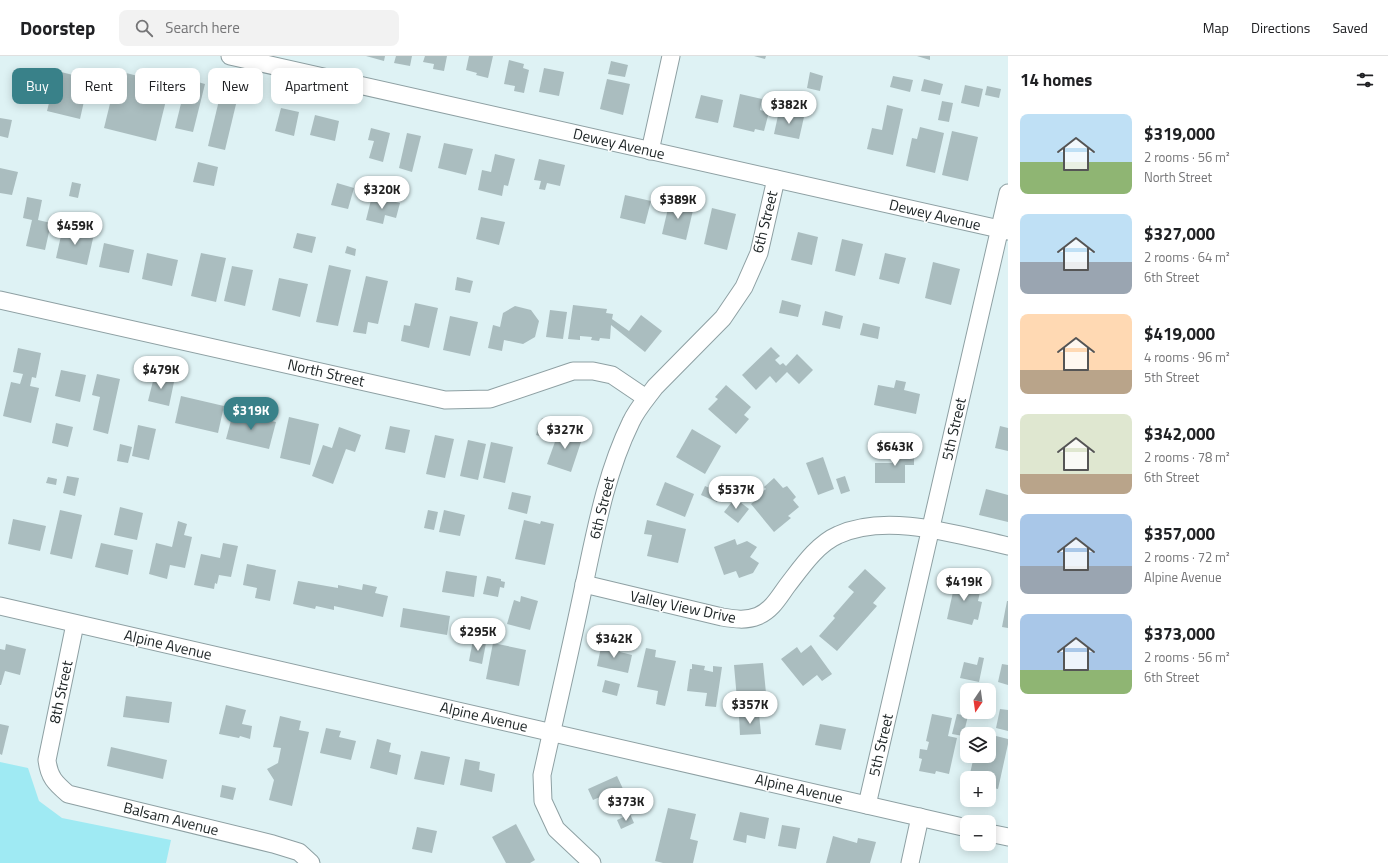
<!DOCTYPE html>
<meta charset="utf-8">
<style>
:root{--surface:#fff;--page:#f2f2f2;--text:#202124;--muted:#757577;--line:#e0e0e0;--accent:#398189}
body{margin:0;font-family:"Titillium Web",sans-serif;background:var(--page);color:var(--text);height:100vh;display:flex;flex-direction:column;font-size:15px;white-space:nowrap}
*{box-sizing:border-box;margin:0}
p{font-size:13px;color:var(--muted)}
.icon{flex:none;width:22px;height:22px;fill:none;stroke:currentColor;stroke-width:2;stroke-linecap:round;stroke-linejoin:round}
.map{position:relative;flex:1;overflow:hidden}
.drawer{display:flex;flex-direction:column;background:var(--surface);width:380px}
.drawer>*{flex:none}
.hud{position:absolute;left:12px;top:12px;width:380px;height:36px;display:flex;gap:8px}
.needle{width:26px;rotate:193deg}
.tools{position:absolute;left:960px;top:627px;display:grid;gap:8px}
.tools a{display:grid;place-items:center;width:36px;height:36px;border-radius:8px;background:var(--surface);box-shadow:0 2px 10px #0003;font-size:20px}
.price{position:absolute;translate:-50% -34px;padding:0 9px;border-radius:14px;background:#fff;color:#222;font-size:13px;line-height:26px;filter:drop-shadow(0 1px 2px #0008)}
.price::after{content:'';position:absolute;left:50%;top:24px;width:12px;height:9px;margin-left:-6px;background:inherit;clip-path:polygon(0 0,100% 0,50% 100%)}
.price.selected{background:var(--accent);color:#fff}
ul{padding:0;list-style:none}
li{display:flex;align-items:center;gap:12px;height:100px;padding:0 12px}
li span{display:grid;place-items:center;flex:none;width:112px;height:80px;border-radius:8px;color:#555}
li>.icon{margin-inline-start:auto}
span .icon{width:48px;height:48px;fill:#fffc;stroke-width:1}
li b{font-size:17px}
h2{display:flex;justify-content:space-between;align-items:center;height:48px;padding:0 12px;font-size:17px}
.pill{padding:0 14px;border-radius:8px;background:var(--surface);box-shadow:0 2px 10px #0003;font-size:14px;line-height:36px}
.pill.selected{background:var(--accent);color:#fff}
header{display:flex;align-items:center;gap:24px;box-sizing:border-box;height:56px;padding:0 20px;background:var(--surface);border-bottom:1px solid var(--line)}
header strong{font-size:19px}
nav{display:flex;gap:22px;margin-inline-start:auto;font-size:14px}
.search{width:280px;height:36px;background:var(--page);display:flex;align-items:center;gap:10px;box-sizing:border-box;padding:0 14px;border-radius:8px;color:var(--muted);font-size:15px}
main{display:flex;flex:1;min-height:0}
.map>svg:first-child{display:block}
.green{fill:#9feaf3}
.building{fill:#aabdbf}
.lines{fill:none;stroke-linecap:round;stroke-linejoin:round}
.street-casing{stroke:#8ea0a3;stroke-width:19}
.street{stroke:#fff;stroke-width:17}
.labels{text-anchor:middle;stroke-width:3;stroke-linejoin:round;paint-order:stroke}
.street-label{font-size:15px;fill:#202728;stroke:#fff}
</style>
<header>
<strong>Doorstep</strong>
<div class="search"><svg class="icon" aria-label="search" viewBox="0 0 24 24"><circle cx="10" cy="10" r="6"/><path d="M15 15l6 6"/></svg>Search here</div>
<nav><a>Map</a><a>Directions</a><a>Saved</a></nav>
</header>
<main>
<div class="map">
<svg width="1008" height="807" viewBox="0 0 1008 807">
<rect width="100%" height="100%" fill="#def2f4"/>
<polygon class="green" points="0,706 28,712 39,745 62,762 171,784 166,807 0,807"/>
<g class="building">
<polygon points="366,0 385,0 384,5"/>
<polygon points="396,0 412,0 410,10 394,7"/>
<polygon points="425,0 447,0 444,15 433,13 434,8 423,6"/>
<polygon points="469,0 493,0 488,22 476,19 477,17 466,14"/>
<polygon points="754,0 766,0 765,3"/>
<polygon points="917,0 930,0 930,4"/>
<polygon points="509,4 524,8 523,12 529,14 524,37 514,35 515,30 504,28"/>
<polygon points="611,5 628,9 625,21 608,18"/>
<polygon points="544,12 564,16 559,40 539,36"/>
<polygon points="57,15 89,23 80,63 47,55"/>
<polygon points="118,15 170,28 156,85 104,72"/>
<polygon points="810,16 823,20 820,35 807,32"/>
<polygon points="893,20 913,24 910,36 890,31"/>
<polygon points="187,23 205,28 193,76 175,72"/>
<polygon points="607,23 630,28 623,59 600,53"/>
<polygon points="924,23 943,28 940,39 921,35"/>
<polygon points="965,29 983,33 979,51 961,47"/>
<polygon points="987,30 1001,33 999,42 985,39"/>
<polygon points="740,38 762,43 760,54 769,56 764,75 755,73 754,76 733,71"/>
<polygon points="701,39 723,44 718,67 695,62"/>
<polygon points="220,40 237,44 225,94 208,90"/>
<polygon points="942,45 953,47 949,66 938,64"/>
<polygon points="887,49 903,53 893,99 867,93 872,72 882,74"/>
<polygon points="281,52 299,56 294,80 275,75"/>
<polygon points="779,55 804,61 799,83 774,78"/>
<polygon points="315,59 339,65 335,85 310,79"/>
<polygon points="0,62 12,64 8,82 0,80"/>
<polygon points="920,71 944,77 935,117 906,110 912,82 917,83"/>
<polygon points="371,72 390,77 383,106 369,102 374,85 368,84"/>
<polygon points="952,75 978,81 968,125 942,119"/>
<polygon points="407,77 421,80 412,116 399,112"/>
<polygon points="444,87 473,93 466,119 438,112"/>
<polygon points="495,98 515,103 508,130 504,129 502,140 478,134 482,114 491,116"/>
<polygon points="539,103 565,109 560,130 547,127 545,134 539,133 541,125 534,124"/>
<polygon points="198,106 218,111 214,130 193,126"/>
<polygon points="0,112 18,116 12,139 0,137"/>
<polygon points="72,126 81,128 78,142 69,140"/>
<polygon points="337,127 354,132 348,153 331,149"/>
<polygon points="625,139 651,145 645,168 620,162"/>
<polygon points="372,140 400,147 396,162 385,159 383,168 366,164"/>
<polygon points="27,141 42,144 38,164 51,167 45,194 26,190 32,164 23,162"/>
<polygon points="670,144 694,150 686,184 662,178"/>
<polygon points="712,152 736,158 727,194 704,188"/>
<polygon points="481,161 505,166 499,189 476,183"/>
<polygon points="63,171 94,178 87,209 56,202"/>
<polygon points="798,176 818,181 812,209 791,204"/>
<polygon points="297,177 316,181 312,197 293,192"/>
<polygon points="842,183 863,188 855,220 835,215"/>
<polygon points="104,187 134,194 129,217 99,211"/>
<polygon points="347,190 356,193 355,200 345,197"/>
<polygon points="147,197 178,204 172,230 142,223"/>
<polygon points="201,197 226,202 216,246 191,240"/>
<polygon points="885,197 906,202 899,228 879,223"/>
<polygon points="933,206 960,213 951,249 925,242"/>
<polygon points="329,209 351,214 338,270 316,266"/>
<polygon points="232,210 253,214 245,250 224,245"/>
<polygon points="366,220 388,225 378,268 368,266 366,278 353,276"/>
<polygon points="457,221 473,225 470,237 455,234"/>
<polygon points="279,222 308,228 300,261 272,254"/>
<polygon points="782,244 801,249 798,261 779,257"/>
<polygon points="415,247 438,252 429,292 401,285 404,269 410,270"/>
<polygon points="573,249 607,253 606,257 613,258 612,263 629,275 641,259 662,275 645,296 611,269 610,283 600,282 599,285 591,284 592,281 580,280 580,284 568,283"/>
<polygon points="515,250 531,254 539,265 535,281 523,288 504,284 502,295 488,292 493,269 500,271 503,257"/>
<polygon points="550,254 567,256 563,283 546,281"/>
<polygon points="825,255 843,260 840,273 822,269"/>
<polygon points="450,260 478,266 470,300 443,294"/>
<polygon points="863,267 880,271 878,283 860,279"/>
<polygon points="771,291 780,300 775,304 780,309 783,307 786,310 797,298 813,314 799,328 787,316 776,327 770,320 756,334 742,319"/>
<polygon points="18,292 41,297 36,322 32,321 30,330 39,332 31,367 3,360 11,326 20,328 23,318 13,316"/>
<polygon points="61,314 86,319 80,346 55,340"/>
<polygon points="158,317 167,319 166,324 174,326 169,350 148,345 154,321 157,322"/>
<polygon points="97,318 120,323 108,378 93,374 100,341 92,339"/>
<polygon points="896,324 906,326 904,334 920,338 916,358 874,349 878,329 894,332"/>
<polygon points="726,329 751,351 744,359 749,363 736,378 708,353 718,343 715,341"/>
<polygon points="181,340 224,350 218,377 175,367"/>
<polygon points="233,357 276,366 269,393 226,383"/>
<polygon points="289,361 319,368 310,409 280,402"/>
<polygon points="542,362 555,366 549,383 536,379"/>
<polygon points="56,367 73,371 68,391 52,387"/>
<polygon points="138,369 156,373 149,404 132,400"/>
<polygon points="390,370 410,374 405,397 385,393"/>
<polygon points="1000,370 1008,372 1008,395 995,392"/>
<polygon points="339,371 361,379 355,396 346,393 333,428 312,420 323,389 332,392"/>
<polygon points="560,372 583,380 571,416 547,408"/>
<polygon points="692,373 721,390 705,418 676,401"/>
<polygon points="435,379 454,383 445,422 426,418"/>
<polygon points="468,384 486,388 478,424 460,420"/>
<polygon points="491,386 513,391 505,427 483,422"/>
<polygon points="120,388 132,391 128,407 117,405"/>
<polygon points="914,393 914,409 905,409 905,427 875,427 875,407 892,407 892,394"/>
<polygon points="823,401 834,433 818,439 806,407"/>
<polygon points="67,420 79,422 75,440 63,437"/>
<polygon points="845,420 850,435 841,438 836,423"/>
<polygon points="48,421 57,423 56,429 46,427"/>
<polygon points="774,422 783,432 787,430 796,441 793,444 799,451 788,460 791,462 774,476 751,448 758,442 757,440 766,433 764,431"/>
<polygon points="665,426 694,438 685,461 656,449"/>
<polygon points="705,430 721,437 717,446 701,439"/>
<polygon points="986,433 1008,439 1008,466 979,459"/>
<polygon points="512,436 531,440 527,458 508,453"/>
<polygon points="735,442 749,453 738,467 724,456"/>
<polygon points="120,451 143,457 137,484 114,479"/>
<polygon points="60,454 82,459 72,503 50,498"/>
<polygon points="428,454 438,456 434,474 424,472"/>
<polygon points="444,454 465,459 460,480 439,476"/>
<polygon points="13,463 46,470 40,495 8,488"/>
<polygon points="524,464 540,468 541,465 554,468 545,509 515,503"/>
<polygon points="647,464 686,473 678,507 647,500 652,479 644,478"/>
<polygon points="178,465 187,468 184,479 192,481 185,512 170,509 167,523 149,518 156,487 172,491"/>
<polygon points="735,483 737,489 747,485 757,491 750,501 759,507 753,517 739,522 736,515 724,519 714,491"/>
<polygon points="101,487 133,494 128,519 95,511"/>
<polygon points="223,487 238,490 231,521 219,519 217,528 215,527 214,533 194,529 201,498 220,502"/>
<polygon points="247,508 276,514 270,545 255,542 257,532 243,529"/>
<polygon points="865,513 886,532 873,547 877,550 837,595 819,580 835,562 833,560 854,536 848,531"/>
<polygon points="446,515 477,520 474,541 442,536"/>
<polygon points="957,518 972,521 969,534 980,536 978,545 982,546 978,564 974,563 972,569 947,563"/>
<polygon points="487,520 501,523 501,525 505,526 504,532 500,531 498,541 483,538"/>
<polygon points="298,525 338,532 338,529 362,534 363,528 377,531 375,537 388,540 383,561 334,550 334,554 316,550 315,553 293,548"/>
<polygon points="521,540 538,545 530,574 507,568 514,544 520,546"/>
<polygon points="1007,545 1008,545 1008,572 1002,571"/>
<polygon points="403,552 450,560 447,579 400,571"/>
<polygon points="480,563 490,565 488,575 478,573"/>
<polygon points="473,584 486,587 482,608 469,605"/>
<polygon points="493,587 526,594 519,630 486,623"/>
<polygon points="602,587 621,591 620,596 632,599 628,617 597,610"/>
<polygon points="6,588 26,593 20,619 5,615 1,629 0,629 0,593 5,594"/>
<polygon points="811,589 832,618 822,625 817,619 803,630 781,603 797,591 801,597"/>
<polygon points="646,592 656,594 655,601 676,605 665,650 656,648 658,635 637,631"/>
<polygon points="979,601 984,602 979,626 960,622 964,606 977,609"/>
<polygon points="763,607 766,637 750,638 751,653 738,655 734,609"/>
<polygon points="692,608 705,610 704,614 713,616 713,610 722,611 716,651 705,650 707,637 687,635 690,613 692,613"/>
<polygon points="1002,608 1008,609 1008,629 998,626"/>
<polygon points="605,624 620,628 617,640 602,636"/>
<polygon points="126,640 172,646 169,667 123,661"/>
<polygon points="226,649 246,654 242,668 252,670 250,683 240,680 239,682 219,678"/>
<polygon points="1000,653 1008,654 1008,675 996,672"/>
<polygon points="759,658 761,678 740,679 739,660"/>
<polygon points="932,658 952,662 948,680 957,682 949,718 936,715 935,718 919,715 922,703 919,702 920,693 927,694 929,686 926,685"/>
<polygon points="957,658 968,660 963,680 952,678"/>
<polygon points="280,660 301,665 299,674 309,676 292,750 269,744 274,724 267,713 278,707 281,692 273,691"/>
<polygon points="0,668 9,670 2,699 0,698"/>
<polygon points="820,668 846,673 841,694 815,689"/>
<polygon points="326,672 341,675 339,681 356,685 351,704 320,697"/>
<polygon points="996,680 1008,683 1008,688 998,733 989,731 989,722 969,722 974,700 989,700 989,685 995,686"/>
<polygon points="377,683 391,687 389,696 401,699 397,719 370,712"/>
<polygon points="111,691 167,704 163,723 107,710"/>
<polygon points="421,695 450,701 444,729 414,723"/>
<polygon points="465,703 480,706 479,714 495,718 492,736 460,729"/>
<polygon points="617,720 630,748 611,756 605,744 602,745 600,741 593,744 588,733"/>
<polygon points="222,729 236,732 233,744 220,741"/>
<polygon points="668,752 696,758 690,783 698,785 693,807 663,807 655,805"/>
<polygon points="740,756 769,762 765,783 747,779 746,787 733,784"/>
<polygon points="630,758 634,767 621,773 617,764"/>
<polygon points="516,768 535,804 530,807 506,807 492,781"/>
<polygon points="782,769 800,772 796,793 778,790"/>
<polygon points="417,771 437,775 432,797 412,793"/>
<polygon points="833,780 857,787 858,782 876,786 870,807 826,807"/>
</g>
<g class="lines">
<defs>
<g id="street">
<polyline points="230,0 1008,175"/>
<polyline points="650,95 671,0"/>
<polyline points="0,244 445,344 490,343 573,315 593,315 612,319 646,342"/>
<path d="M584,528L722,561C734,563 746,565 758,560C772,554 779,541 787,530C801,512 817,488 838,479C887,456 958,479 1008,490"/>
<polyline points="0,550 967,772"/>
<path d="M75,568L47,704C49,721 55,727 68,738L273,788L299,796L311,807"/>
<polyline points="867,749 1008,137"/>
<polyline points="989,777 1008,781"/>
<path d="M592,807L556,773L543,745L542,719C556,656 571,592 584,529C596,473 606,417 631,366C637,353 647,342 655,331L723,262L744,231L759,197L776,123"/>
<polyline points="910,807 920,761"/>
</g>
</defs>
<use href="#street" class="street-casing"/>
<use href="#street" class="street"/>
</g>
<g class="labels">
<g class="street-label">
<text transform="translate(619 88) rotate(13)" y="5">Dewey Avenue</text>
<text transform="translate(935 159) rotate(13)" y="5">Dewey Avenue</text>
<text transform="translate(765 166) rotate(-76)" y="5">6th Street</text>
<text transform="translate(326 317) rotate(13)" y="5">North Street</text>
<text transform="translate(954 373) rotate(-77)" y="5">5th Street</text>
<text transform="translate(602 452) rotate(-76)" y="5">6th Street</text>
<text transform="translate(683 551) rotate(12)" y="5">Valley View Drive</text>
<text transform="translate(168 589) rotate(13)" y="5">Alpine Avenue</text>
<text transform="translate(61 636) rotate(-78)" y="5">8th Street</text>
<text transform="translate(484 661) rotate(13)" y="5">Alpine Avenue</text>
<text transform="translate(881 689) rotate(-77)" y="5">5th Street</text>
<text transform="translate(799 733) rotate(13)" y="5">Alpine Avenue</text>
<text transform="translate(171 763) rotate(14)" y="5">Balsam Avenue</text>
</g>
</g>
</svg>
<div class="tools">
<a><svg class="needle" viewBox="-14 -14 28 28"><path d="M0-13l5 13h-10z" fill="#e53935"/><path d="M0 13l5-13h-10z" fill="#757577"/></svg></a>
<a><svg class="icon" aria-label="layers" viewBox="0 0 24 24"><path d="M12 4l9 5-9 5-9-5zM3 14l9 5 9-5"/></svg></a>
<a>+</a>
<a>−</a>
</div>
<b class="price" style="left:789px;top:69px">$382K</b>
<b class="price" style="left:382px;top:154px">$320K</b>
<b class="price" style="left:678px;top:164px">$389K</b>
<b class="price" style="left:75px;top:190px">$459K</b>
<b class="price" style="left:161px;top:334px">$479K</b>
<b class="price selected" style="left:251px;top:375px">$319K</b>
<b class="price" style="left:565px;top:394px">$327K</b>
<b class="price" style="left:895px;top:411px">$643K</b>
<b class="price" style="left:736px;top:454px">$537K</b>
<b class="price" style="left:964px;top:546px">$419K</b>
<b class="price" style="left:478px;top:596px">$295K</b>
<b class="price" style="left:614px;top:603px">$342K</b>
<b class="price" style="left:750px;top:669px">$357K</b>
<b class="price" style="left:626px;top:766px">$373K</b>
<div class="hud">
<a class="pill selected">Buy</a>
<a class="pill">Rent</a>
<a class="pill">Filters</a>
<a class="pill">New</a>
<a class="pill">Apartment</a>
</div>
</div>
<section class="drawer">
<h2>14 homes<svg class="icon" aria-label="filters" viewBox="0 0 24 24"><path d="M4 7h16M4 17h16"/><circle cx="9" cy="7" r="2"/><circle cx="15" cy="17" r="2"/></svg></h2>
<ul>
<li><span style="background:linear-gradient(#bfe0f5 60%,#8fb573 0)"><svg class="icon" aria-label="home" viewBox="0 0 24 24"><path d="M3 11l9-7 9 7M6 9v11h12V9"/></svg></span><div><b>$319,000</b><p>2 rooms · 56 m²</p><p>North Street</p></div></li>
<li><span style="background:linear-gradient(#bfe0f5 60%,#9aa5b1 0)"><svg class="icon" aria-label="home" viewBox="0 0 24 24"><path d="M3 11l9-7 9 7M6 9v11h12V9"/></svg></span><div><b>$327,000</b><p>2 rooms · 64 m²</p><p>6th Street</p></div></li>
<li><span style="background:linear-gradient(#ffd9b3 70%,#b9a48a 0)"><svg class="icon" aria-label="home" viewBox="0 0 24 24"><path d="M3 11l9-7 9 7M6 9v11h12V9"/></svg></span><div><b>$419,000</b><p>4 rooms · 96 m²</p><p>5th Street</p></div></li>
<li><span style="background:linear-gradient(#dfe7d0 75%,#b9a48a 0)"><svg class="icon" aria-label="home" viewBox="0 0 24 24"><path d="M3 11l9-7 9 7M6 9v11h12V9"/></svg></span><div><b>$342,000</b><p>2 rooms · 78 m²</p><p>6th Street</p></div></li>
<li><span style="background:linear-gradient(#a9c7e8 65%,#9aa5b1 0)"><svg class="icon" aria-label="home" viewBox="0 0 24 24"><path d="M3 11l9-7 9 7M6 9v11h12V9"/></svg></span><div><b>$357,000</b><p>2 rooms · 72 m²</p><p>Alpine Avenue</p></div></li>
<li><span style="background:linear-gradient(#a9c7e8 70%,#8fb573 0)"><svg class="icon" aria-label="home" viewBox="0 0 24 24"><path d="M3 11l9-7 9 7M6 9v11h12V9"/></svg></span><div><b>$373,000</b><p>2 rooms · 56 m²</p><p>6th Street</p></div></li>
</ul>
</section>
</main>
